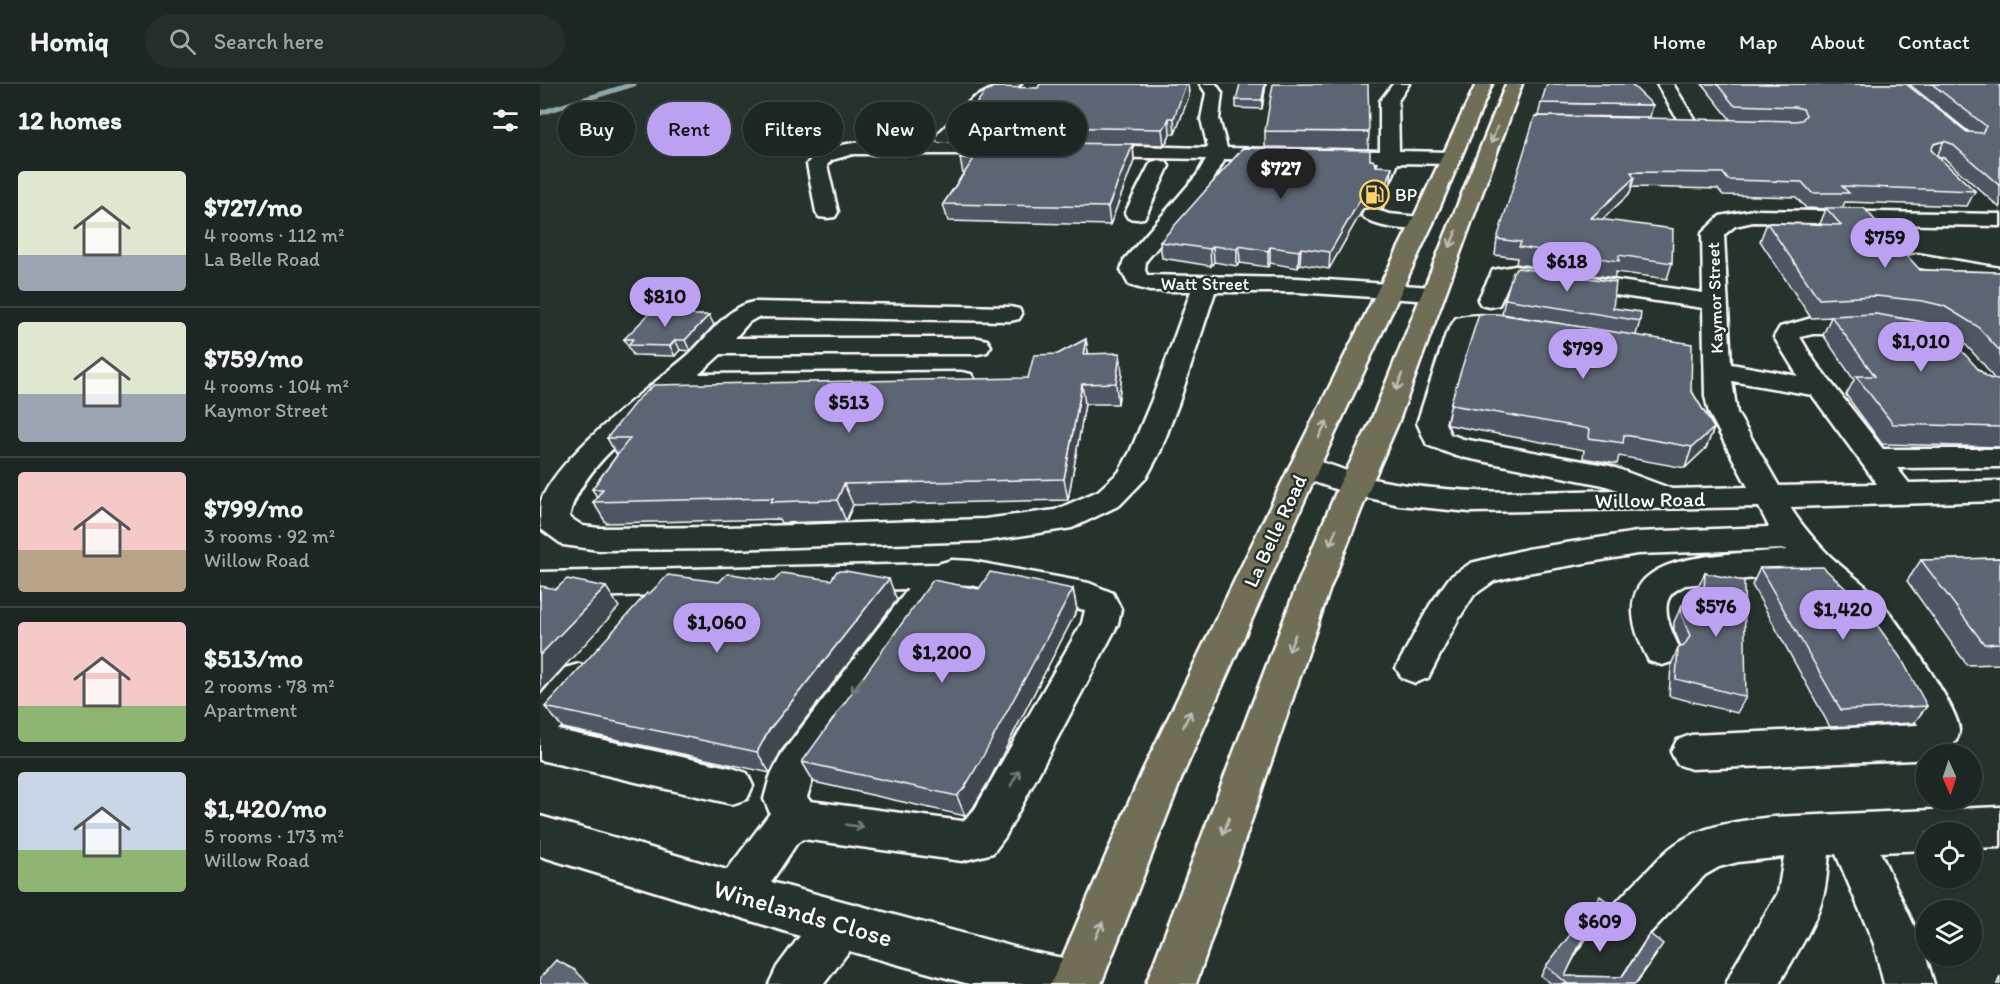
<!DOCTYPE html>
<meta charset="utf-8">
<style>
:root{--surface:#1c2622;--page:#252e2a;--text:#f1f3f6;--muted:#a0a5a5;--line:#3a4340;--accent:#bca0f2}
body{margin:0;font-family:Itim,sans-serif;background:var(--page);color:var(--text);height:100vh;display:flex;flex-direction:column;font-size:22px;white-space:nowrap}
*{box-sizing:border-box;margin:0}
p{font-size:20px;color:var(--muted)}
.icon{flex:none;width:33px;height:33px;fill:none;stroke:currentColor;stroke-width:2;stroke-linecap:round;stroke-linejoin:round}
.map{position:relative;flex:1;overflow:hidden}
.side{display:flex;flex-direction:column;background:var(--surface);width:540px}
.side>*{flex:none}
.top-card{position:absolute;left:18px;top:18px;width:570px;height:54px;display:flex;gap:12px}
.needle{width:39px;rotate:177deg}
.fabs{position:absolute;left:1376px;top:660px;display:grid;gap:12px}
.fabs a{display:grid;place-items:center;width:66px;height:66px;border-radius:50%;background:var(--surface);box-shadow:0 2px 4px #0004,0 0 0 2px var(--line);font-size:30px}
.price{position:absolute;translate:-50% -51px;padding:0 14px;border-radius:21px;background:var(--accent);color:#111;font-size:20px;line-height:39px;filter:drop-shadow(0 2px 3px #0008)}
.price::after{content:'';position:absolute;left:50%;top:36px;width:18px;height:14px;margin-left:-9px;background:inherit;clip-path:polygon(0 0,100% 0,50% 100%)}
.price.on{background:#222;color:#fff}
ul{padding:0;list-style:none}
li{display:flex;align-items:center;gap:18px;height:150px;padding:0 18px}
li+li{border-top:2px solid var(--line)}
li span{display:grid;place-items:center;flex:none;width:168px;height:120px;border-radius:6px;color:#555}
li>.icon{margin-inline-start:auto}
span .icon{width:72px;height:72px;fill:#fffc;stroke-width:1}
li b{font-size:26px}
h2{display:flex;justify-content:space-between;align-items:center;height:72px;padding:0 18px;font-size:26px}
.chip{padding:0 21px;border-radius:27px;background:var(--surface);box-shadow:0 2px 4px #0004,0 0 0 2px var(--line);font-size:21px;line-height:54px}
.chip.on{background:var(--accent);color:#111}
header{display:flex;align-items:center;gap:36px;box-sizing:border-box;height:84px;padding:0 30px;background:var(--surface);border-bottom:2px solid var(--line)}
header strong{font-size:28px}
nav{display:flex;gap:33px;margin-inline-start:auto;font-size:21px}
.search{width:420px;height:54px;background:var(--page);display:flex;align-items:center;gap:15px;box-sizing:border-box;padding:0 21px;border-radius:33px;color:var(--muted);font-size:22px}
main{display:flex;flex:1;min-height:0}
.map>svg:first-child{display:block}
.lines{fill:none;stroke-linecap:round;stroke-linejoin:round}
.stream{stroke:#91a5a9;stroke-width:5}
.minor-casing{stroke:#fff;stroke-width:5}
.major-casing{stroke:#fff;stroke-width:5}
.minor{fill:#26332d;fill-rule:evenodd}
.major{fill:#716e59;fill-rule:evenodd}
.wall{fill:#4f5763;stroke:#fff;stroke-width:1.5;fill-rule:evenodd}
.shaded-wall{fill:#404750;stroke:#fff;stroke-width:1.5}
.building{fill:#5c6573;stroke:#fff;stroke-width:1.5}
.oneway{stroke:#bfbeb4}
.oneway2{stroke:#727a76}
.labels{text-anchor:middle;stroke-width:5;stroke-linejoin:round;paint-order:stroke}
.far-poi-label{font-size:18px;fill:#fff;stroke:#26332d;text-anchor:start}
.far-street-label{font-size:18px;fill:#fff;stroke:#26332d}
.street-label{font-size:21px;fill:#fff;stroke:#26332d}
.near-street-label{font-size:26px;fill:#fff;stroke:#26332d}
</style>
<header>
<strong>Homiq</strong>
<div class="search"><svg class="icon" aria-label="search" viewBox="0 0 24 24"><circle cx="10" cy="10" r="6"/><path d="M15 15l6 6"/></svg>Search here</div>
<nav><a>Home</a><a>Map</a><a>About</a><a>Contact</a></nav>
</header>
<main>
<section class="side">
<h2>12 homes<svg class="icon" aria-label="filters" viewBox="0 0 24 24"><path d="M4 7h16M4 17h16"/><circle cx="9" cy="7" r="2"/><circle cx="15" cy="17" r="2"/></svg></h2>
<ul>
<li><span style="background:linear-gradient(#dfe7d0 70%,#9aa5b1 0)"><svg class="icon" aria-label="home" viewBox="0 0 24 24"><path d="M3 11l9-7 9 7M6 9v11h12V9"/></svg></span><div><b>$727/mo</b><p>4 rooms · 112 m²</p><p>La Belle Road</p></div></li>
<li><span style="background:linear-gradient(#dfe7d0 60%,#9aa5b1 0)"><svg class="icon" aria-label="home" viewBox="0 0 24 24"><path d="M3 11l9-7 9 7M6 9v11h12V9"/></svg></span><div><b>$759/mo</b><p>4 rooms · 104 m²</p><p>Kaymor Street</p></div></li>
<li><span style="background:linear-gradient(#f6c9c9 65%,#b9a48a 0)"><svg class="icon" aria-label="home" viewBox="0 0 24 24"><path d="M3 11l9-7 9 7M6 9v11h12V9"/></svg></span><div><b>$799/mo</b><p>3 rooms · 92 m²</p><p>Willow Road</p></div></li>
<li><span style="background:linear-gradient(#f6c9c9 70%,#8fb573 0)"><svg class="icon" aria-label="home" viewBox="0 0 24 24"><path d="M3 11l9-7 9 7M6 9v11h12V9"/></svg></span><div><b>$513/mo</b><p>2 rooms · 78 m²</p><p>Apartment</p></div></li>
<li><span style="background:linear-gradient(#c9d6e8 65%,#8fb573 0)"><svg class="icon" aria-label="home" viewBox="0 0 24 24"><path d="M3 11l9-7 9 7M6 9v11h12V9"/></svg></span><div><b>$1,420/mo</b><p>5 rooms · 173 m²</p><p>Willow Road</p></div></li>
</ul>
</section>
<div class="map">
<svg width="1460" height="900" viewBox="0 0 1460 900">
<rect width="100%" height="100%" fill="#26332d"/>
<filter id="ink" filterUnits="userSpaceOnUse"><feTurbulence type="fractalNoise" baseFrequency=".0167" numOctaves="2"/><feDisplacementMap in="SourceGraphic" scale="12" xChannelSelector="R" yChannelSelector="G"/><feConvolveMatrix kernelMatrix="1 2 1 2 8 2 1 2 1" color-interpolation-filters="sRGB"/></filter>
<g filter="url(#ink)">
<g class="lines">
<polyline class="stream" points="0,29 94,0"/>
<defs>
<g id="minor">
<path d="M461,0H481L444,23L412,58L405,59L471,60L478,62L480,66L478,70H313L292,76L287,81L298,128L295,133L287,134L279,133L276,128L267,80C290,48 369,59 405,59L398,58L396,54L398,50L432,15Z"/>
<path d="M660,0H676L682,9L679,35L687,64L840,67V17L853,0H869L858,17L859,67L911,68L918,70L921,74L918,78L911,80L858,79L851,96H837L834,92L839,78L685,75L672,98L606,177L605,186L607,191L757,194L892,203L901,205L904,210L901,215L892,217L757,208H675L639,318L620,368L606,394L580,421L532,444L445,457L187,465L59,466L23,461L1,445C0,437 0,425 1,417C19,370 107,306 147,272C168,254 185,224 213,218L470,223L479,225L482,230L479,235L470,237L218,233L209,238L195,254H438L447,256L451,262L447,268L438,270H181L159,290L421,288L431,290L435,296L431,302L421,304L140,306C102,339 40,383 29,433L43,442L59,444L187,443L445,435L515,426L558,407L579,388L590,368L611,318L651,207H610L589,201L581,186L584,176L657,91L666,75L550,73L543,71L540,67L543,63L550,61L668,64L661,35L666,9Z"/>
<polygon points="1117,0 1133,0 1158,41 1155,45 1143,45"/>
<polygon points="619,76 626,78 629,82 607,129 604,134 596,135 588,134 585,129 609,82 612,78"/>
<path d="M833,125L849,130L890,134L893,139L890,144C874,147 832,145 822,131L825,126Z"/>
<path d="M1213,126L1460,130V142L1213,138L1195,142L1184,151L1191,280L1258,292L1234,253L1240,243L1272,234H1331L1340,237L1344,242L1340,247L1331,250H1273L1260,253L1275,278L1343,365H1460V383L1357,384L1369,399L1460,397V417L1250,423C1259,438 1272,453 1284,466C1301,485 1325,498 1341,518C1358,539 1419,624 1419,646C1418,664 1400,670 1386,670V673L1374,676L1151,685L1137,680L1131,668L1137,656L1151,651L1378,641L1352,591L1315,536L1266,489L1145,501C1140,504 1133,507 1130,512C1120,527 1134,553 1141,567L1135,577L1122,581L1109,577C1048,463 1174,473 1247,466L1246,465L1097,470L987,489L954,497L934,511L918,536L888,594L875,599L862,594L856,584L890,521L910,493L931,479L987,465L1097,448L1229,443L1219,423L930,428L859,421L804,408L753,391L749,384L753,377C777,371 804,388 828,394C910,412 995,408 1078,406L1063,401L916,372L887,361L877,339L906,250L916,234C940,228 966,232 990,238L994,243L990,248L981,251L934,245L905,339L910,350L923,355L1070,382L1132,405L1208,403L1169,329L1165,312L1163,224L975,196L970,197L959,221L950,223L941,221L938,216L953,186L975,182L1163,209L1162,149L1180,132ZM1192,297L1272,311L1337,400L1239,402L1197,329Z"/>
<polygon points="1377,170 1460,184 1460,198 1369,182 1365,177 1369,172"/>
<path d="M412,476L431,477L549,499L573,509L581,525L578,540L465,753L453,769L422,777L263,755L257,759L231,798L492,868L528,875L545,883L553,900H429L309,867L284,900H229L237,883L260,852L0,772V732L187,786L230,729L224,715L230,693L243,668L368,505L0,514V488L398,480ZM413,500L431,501L545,526L542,539L435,725L425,736L422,737L270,717L267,713L273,694L406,505Z"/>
<polygon points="39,580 53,584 58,595 53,606 18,646 192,684 207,689 213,702 207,715 192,720 0,676 0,612 25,584"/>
<path d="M1460,723V763L1431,764V748H1386V766L1340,768L1382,859L1394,900H1344L1334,860L1296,770L1289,771C1287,784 1287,799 1283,812C1275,843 1254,873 1239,900H1186L1194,883L1238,809L1244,773L1198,778L1179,783L1165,791L1107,852L1076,900H1022C1040,857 1073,820 1107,787C1115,779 1123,769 1133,762C1160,741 1200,737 1233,733Z"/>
</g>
<g id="major">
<polygon points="936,0 952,0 893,139 779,384 644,688 561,900 511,900 602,688 749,384 871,139"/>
<polygon points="966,0 982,0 858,339 831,401 790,504 656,900 606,900 756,504 799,401 830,339"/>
</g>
</defs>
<use href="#minor" class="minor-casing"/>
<use href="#major" class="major-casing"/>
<use href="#minor" class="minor"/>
<use href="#major" class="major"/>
</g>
<g class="wall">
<polygon points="500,0 648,0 649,12 635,50 630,50 627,57 624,61 593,60 594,77 570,141 408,137 403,120 423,90 420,74 447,58 444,42 444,41 435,41 432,25 498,4"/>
<polygon points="726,0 722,25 696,24 696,16"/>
<path d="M1162,0H1366L1427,48H1429L1369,0H1460V124L1404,74L1397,72L1435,107L1427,122L1305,118L1302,124L1380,186L1460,188V363L1342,360L1306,311L1314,296L1283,251L1291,233L1271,234L1220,157L1227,139L1280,140L1286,125L1266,124L1256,113L1183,111L1178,105L1092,103L1090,109L1062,136L1132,179L1127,195L1076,188L1074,194L976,180L977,174L955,171L957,155L1190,35ZM1354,233L1373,236L1383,238ZM1390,240L1394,241L1426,261L1445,282L1455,296L1449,294L1438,285Z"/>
<polygon points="1001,19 1113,21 1110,33 998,32"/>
<polygon points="725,47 829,48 828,65 725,63"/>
<polygon points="830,76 851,98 843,126 833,123 823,125 789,185 760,180 758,184 730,179 728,183 700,179 697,182 674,178 671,182 622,174 620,158"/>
<polygon points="965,215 1073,224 1100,237 1096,251 1151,306 1174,344 1166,364 1145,384 1079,372 1077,380 1043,374 1044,366 909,341 907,339 911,318 1065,247 962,230"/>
<polygon points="149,231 174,241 150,267 140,266 135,272 93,271 84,255"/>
<polygon points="546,255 548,269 582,289 578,320 545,320 528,416 313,421 306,437 241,439 239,435 66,439 53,418 57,413 52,405 77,371 67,354 488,294 518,270"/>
<polygon points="1460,474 1460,580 1427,581 1367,497 1381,476"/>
<polygon points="1220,484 1387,622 1374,639 1290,643 1212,501"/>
<polygon points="1165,489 1206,613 1197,629 1129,612 1131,581 1138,564 1141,563 1134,546 1134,538 1142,521 1157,525 1157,505"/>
<polygon points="179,498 357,516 241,667 230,689 23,644 5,623 109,510"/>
<polygon points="439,505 533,505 537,526 450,695 433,724 425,732 274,698 262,678"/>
<polygon points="1069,819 1064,829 1037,866 1025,892 1082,893 1117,870 1096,900 1012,900 1001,892 1006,882"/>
<polygon points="1460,892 1460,900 1457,900"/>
</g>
<g class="shaded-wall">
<polygon points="643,0 648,0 649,12 635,50 634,34"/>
<polygon points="725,0 726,0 722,25 722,16"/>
<polygon points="629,34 630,50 627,57 624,61 622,45"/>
<polygon points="1404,57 1397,72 1387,75 1394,60"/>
<polygon points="593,60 594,77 570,141 568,123"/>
<polygon points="852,83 851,98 843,126 844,110"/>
<polygon points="1094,94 1090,109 1047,150 1051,134"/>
<polygon points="834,107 833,123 823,125 789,185 790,168 824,109"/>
<polygon points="673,162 674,178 671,182 670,165"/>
<polygon points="699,162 700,179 697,182 697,165"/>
<polygon points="730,163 730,179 728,183 728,167"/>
<polygon points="761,164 760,180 758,184 759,167"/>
<polygon points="169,231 174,241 150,267 145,256"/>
<polygon points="546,255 549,275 543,270"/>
<polygon points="135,256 140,266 135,272 130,262"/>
<polygon points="580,269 582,289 578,320 576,299"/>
<polygon points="542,300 545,320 528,416 524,395"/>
<polygon points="1174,344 1166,364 1145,384 1152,363"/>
<polygon points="304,400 313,421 306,437 297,416"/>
<polygon points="349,495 357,516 241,667 230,689 217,668 229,646"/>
<polygon points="66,503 79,523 0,609 0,571"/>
<polygon points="533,505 537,526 450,695 433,724 425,732 417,712"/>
<polygon points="1069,819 1064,829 1036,868 1041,858"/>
</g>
<g class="building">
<polygon points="500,0 646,0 634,34 629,34 626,41 622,45 444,42 456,25 432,25 445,8 453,3 498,4"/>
<polygon points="700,0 725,0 722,16 696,16"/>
<polygon points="733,0 828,0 829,48 725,47"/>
<polygon points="1007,0 1091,0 1113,21 1001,19"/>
<polygon points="1177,0 1366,0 1427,48 1442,49 1446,42 1392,0 1460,0 1460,102 1412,60 1404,57 1394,60 1391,66 1435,107 1302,102 1309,109 1272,109 1262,98 1188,96 1183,89 1091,88 1094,94 1051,134 1133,145 1132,179 1079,171 1079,177 979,163 981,158 957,155 995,32 1255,37 1262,36 1266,31 1263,25 1255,23 1194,21"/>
<polygon points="432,58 593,60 568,123 403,120 434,75 420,74"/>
<polygon points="703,64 830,66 830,76 833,76 836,82 852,83 844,110 834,107 824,109 790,168 761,164 759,167 730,163 728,167 699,162 697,165 673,162 670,165 620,158"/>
<polygon points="1286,124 1324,124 1380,186 1460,188 1460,267 1437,242 1404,222 1383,217 1336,212 1279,215 1227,139 1301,141"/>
<polygon points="978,184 1076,198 1073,224 1101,228 1100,237 965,215 973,188"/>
<polygon points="113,226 147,226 143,231 169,231 145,256 135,256 130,262 88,261 93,255 84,255"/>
<polygon points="939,230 958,230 1152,260 1151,306 1174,344 1152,363 1084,351 1083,359 1049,354 1050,345 912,321 911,318"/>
<polygon points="1336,230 1388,239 1406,249 1438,285 1449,294 1457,296 1460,296 1460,343 1353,340 1316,292 1335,292 1291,232"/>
<polygon points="546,255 543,270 580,269 576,299 542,300 524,395 304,400 297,416 231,418 233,414 53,418 63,405 52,405 90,354 67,354 97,316 114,301 488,294 494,271 518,270"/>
<polygon points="1460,474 1460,559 1444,560 1381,476"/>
<polygon points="1283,483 1323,521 1362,576 1387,622 1301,626 1220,484"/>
<polygon points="297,487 306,487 349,495 229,646 217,668 5,623 107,509 109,510 128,491 179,498 187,490 192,490 234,497 242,489 291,496"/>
<polygon points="450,488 533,505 442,674 425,703 417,712 262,678 393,496 439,505"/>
<polygon points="1165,489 1204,497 1206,613 1136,595 1138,564 1144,562 1150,552 1141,530 1142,521 1163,526"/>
<polygon points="27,495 66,503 0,571 0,502 16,505"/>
<polygon points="1060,812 1069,819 1041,858 1025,892 1082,893 1110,850 1123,860 1095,900 1028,900 1006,882"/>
<polygon points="16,876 35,886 49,900 0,900 0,894"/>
</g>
<defs><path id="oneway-shaft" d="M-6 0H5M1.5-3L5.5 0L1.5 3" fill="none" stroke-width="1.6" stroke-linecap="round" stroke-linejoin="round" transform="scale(1.5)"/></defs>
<g class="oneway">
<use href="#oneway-shaft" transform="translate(954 51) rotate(111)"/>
<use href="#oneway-shaft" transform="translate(913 155) rotate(111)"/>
<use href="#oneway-shaft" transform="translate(859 298) rotate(110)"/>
<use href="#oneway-shaft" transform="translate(783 345) rotate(-64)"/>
<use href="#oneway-shaft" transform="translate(793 453) rotate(112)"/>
<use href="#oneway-shaft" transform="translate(752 559) rotate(111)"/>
<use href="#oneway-shaft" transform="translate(647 635) rotate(-65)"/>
<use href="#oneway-shaft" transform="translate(686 742) rotate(110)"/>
<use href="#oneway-shaft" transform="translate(559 846) rotate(-67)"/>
</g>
<g class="oneway2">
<use href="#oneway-shaft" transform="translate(317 601) rotate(126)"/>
<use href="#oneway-shaft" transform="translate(475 694) rotate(-61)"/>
<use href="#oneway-shaft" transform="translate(315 742) rotate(8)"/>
</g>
</g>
<defs>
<symbol id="fuel-ring" viewBox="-11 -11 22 22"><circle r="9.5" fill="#26332d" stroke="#ffd166" stroke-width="1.5"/><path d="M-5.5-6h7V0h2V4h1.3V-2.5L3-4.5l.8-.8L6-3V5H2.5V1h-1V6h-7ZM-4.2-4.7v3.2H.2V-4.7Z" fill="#ffd166"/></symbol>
</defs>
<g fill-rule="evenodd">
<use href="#fuel-ring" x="818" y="94" width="33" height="33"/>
</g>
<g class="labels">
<g class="far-poi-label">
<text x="855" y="117">BP</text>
</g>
<g class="far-street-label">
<text x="665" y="206">Watt Street</text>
<text transform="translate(1175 214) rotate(-92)" y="6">Kaymor Street</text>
</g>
<g class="street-label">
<text transform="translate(1110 416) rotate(-1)" y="7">Willow Road</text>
<text transform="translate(735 447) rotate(-65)" y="7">La Belle Road</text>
</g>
<g class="near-street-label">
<text transform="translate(263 829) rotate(16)" y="9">Winelands Close</text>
</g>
</g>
</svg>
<div class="fabs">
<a><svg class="needle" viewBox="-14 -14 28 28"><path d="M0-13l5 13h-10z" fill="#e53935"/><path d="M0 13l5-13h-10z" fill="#a0a5a5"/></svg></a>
<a><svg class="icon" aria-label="locate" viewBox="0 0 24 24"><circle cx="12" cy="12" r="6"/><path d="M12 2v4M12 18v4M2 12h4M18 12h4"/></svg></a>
<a><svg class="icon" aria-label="layers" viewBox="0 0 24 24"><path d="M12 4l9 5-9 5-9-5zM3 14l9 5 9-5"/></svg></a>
</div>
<b class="price on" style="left:741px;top:116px">$727</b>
<b class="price" style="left:1345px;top:185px">$759</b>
<b class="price" style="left:1027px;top:209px">$618</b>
<b class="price" style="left:125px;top:244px">$810</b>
<b class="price" style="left:1381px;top:289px">$1,010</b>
<b class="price" style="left:1043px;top:296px">$799</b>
<b class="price" style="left:309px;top:350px">$513</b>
<b class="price" style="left:1176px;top:554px">$576</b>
<b class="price" style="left:1303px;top:557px">$1,420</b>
<b class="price" style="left:177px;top:570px">$1,060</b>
<b class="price" style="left:402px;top:600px">$1,200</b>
<b class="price" style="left:1060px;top:869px">$609</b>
<div class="top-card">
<a class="chip">Buy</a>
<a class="chip on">Rent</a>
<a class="chip">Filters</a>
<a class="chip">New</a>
<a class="chip">Apartment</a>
</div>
</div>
</main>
